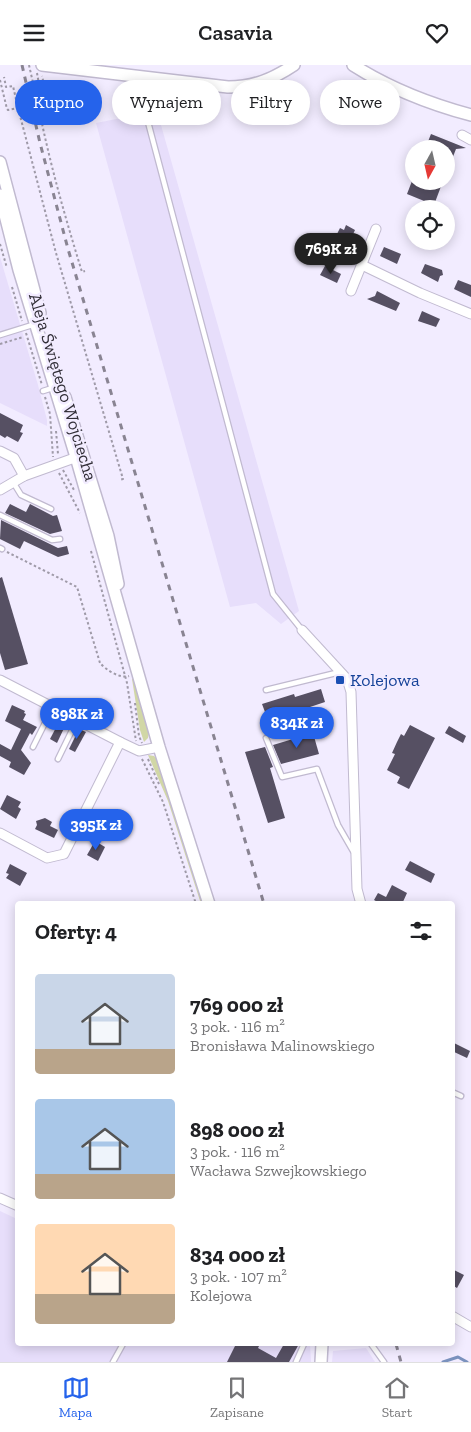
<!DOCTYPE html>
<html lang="pl">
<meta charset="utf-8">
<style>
:root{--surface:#fff;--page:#f6f6f6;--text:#202124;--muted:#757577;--line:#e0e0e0;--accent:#2563eb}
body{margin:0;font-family:"Zilla Slab",serif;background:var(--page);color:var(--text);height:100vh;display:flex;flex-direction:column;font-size:19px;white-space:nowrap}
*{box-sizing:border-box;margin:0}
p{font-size:16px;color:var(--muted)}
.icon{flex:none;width:28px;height:28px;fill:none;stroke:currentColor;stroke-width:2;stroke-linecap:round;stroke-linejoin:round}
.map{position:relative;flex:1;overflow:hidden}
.side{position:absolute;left:15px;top:836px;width:440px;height:445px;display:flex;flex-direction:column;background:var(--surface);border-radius:5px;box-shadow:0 2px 12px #0003}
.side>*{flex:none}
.banner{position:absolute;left:15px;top:15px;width:441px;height:45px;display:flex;gap:10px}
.needle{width:32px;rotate:188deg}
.buttons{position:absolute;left:405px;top:75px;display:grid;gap:10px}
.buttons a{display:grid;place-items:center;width:50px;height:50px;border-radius:50%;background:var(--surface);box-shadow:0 2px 12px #0003;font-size:25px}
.price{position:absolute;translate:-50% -42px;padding:0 11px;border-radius:18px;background:var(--accent);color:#fff;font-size:16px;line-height:32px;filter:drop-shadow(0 1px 2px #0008)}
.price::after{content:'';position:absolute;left:50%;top:30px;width:15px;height:11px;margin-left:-8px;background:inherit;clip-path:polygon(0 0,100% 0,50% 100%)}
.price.on{background:#222;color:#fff}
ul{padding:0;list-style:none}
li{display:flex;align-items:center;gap:15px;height:125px;padding:0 20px}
li span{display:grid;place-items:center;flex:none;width:140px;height:100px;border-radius:5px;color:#555}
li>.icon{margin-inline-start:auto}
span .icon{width:60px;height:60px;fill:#fffc;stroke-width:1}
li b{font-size:21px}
h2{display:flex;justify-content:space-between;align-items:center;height:60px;padding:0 20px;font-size:21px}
.pill{padding:0 18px;border-radius:22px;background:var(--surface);box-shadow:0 2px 12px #0003;font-size:18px;line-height:45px}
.pill.on{background:var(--accent);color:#fff}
header{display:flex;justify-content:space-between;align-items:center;height:65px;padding:0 20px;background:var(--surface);font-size:22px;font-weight:600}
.menu{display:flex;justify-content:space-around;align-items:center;height:70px;border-top:1px solid var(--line);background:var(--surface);font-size:14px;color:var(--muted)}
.menu a{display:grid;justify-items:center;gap:2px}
.menu .on{color:var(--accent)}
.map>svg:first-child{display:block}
.built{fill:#e7defb}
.green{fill:#d1d7a6}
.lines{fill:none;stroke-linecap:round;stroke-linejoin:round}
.stream{stroke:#7a91bd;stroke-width:3}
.building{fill:#565063}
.service-casing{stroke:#c1bad0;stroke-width:7}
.minor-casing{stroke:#c1bad0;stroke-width:11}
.tertiary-casing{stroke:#c1bad0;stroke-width:14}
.path{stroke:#9f9aa8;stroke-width:2;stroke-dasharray:2.5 2.5;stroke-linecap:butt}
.service{stroke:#fff;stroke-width:4.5}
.minor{stroke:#fff;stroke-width:9}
.tertiary{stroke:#fff;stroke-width:11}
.rail{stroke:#898492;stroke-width:3;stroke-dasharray:6 6;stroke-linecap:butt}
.transit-dot{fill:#1a4fb4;stroke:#f2ecff;stroke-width:2}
.labels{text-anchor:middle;stroke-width:5;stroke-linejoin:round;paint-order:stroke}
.street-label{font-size:18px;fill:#312e37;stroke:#f2ecff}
.transit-label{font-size:18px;fill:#164399;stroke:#f2ecff;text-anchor:start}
</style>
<header><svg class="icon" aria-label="menu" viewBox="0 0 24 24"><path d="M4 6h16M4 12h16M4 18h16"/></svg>Casavia<svg class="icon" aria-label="heart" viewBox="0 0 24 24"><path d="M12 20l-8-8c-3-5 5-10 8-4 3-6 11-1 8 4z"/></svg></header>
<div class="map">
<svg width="471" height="1297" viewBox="0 0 471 1297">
<rect width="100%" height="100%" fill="#f2ecff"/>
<g class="built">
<polygon points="157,46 299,546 281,559 256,538 230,542 96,58"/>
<polygon points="0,192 38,320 47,355 47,361 0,338"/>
<polygon points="0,1146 17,1154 18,1279 310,1279 311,1297 0,1297"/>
<polygon points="366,1283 375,1297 332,1297 333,1286"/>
</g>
<g class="green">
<polygon points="132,614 134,614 149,666 148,673 144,677 140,665"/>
<polygon points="148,690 154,691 158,695 204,839 201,839 168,736"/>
</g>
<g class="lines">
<polyline class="stream" points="443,1297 458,1292 467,1297"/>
</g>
<g class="building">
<polygon points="431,69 466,83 456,84 447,107 446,84 425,84"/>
<polygon points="412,116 443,116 434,140 407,129"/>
<polygon points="346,160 355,165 349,178 336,171 340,163 344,165"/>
<polygon points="384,182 401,189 397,199 380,191"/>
<polygon points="425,199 442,205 443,210 440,211 438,217 421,208"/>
<polygon points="325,201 341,209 337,218 320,210"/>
<polygon points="458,215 471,220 471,232 454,224"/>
<polygon points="377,226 400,238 396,246 367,234 375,231"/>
<polygon points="422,246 440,254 436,262 418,256"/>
<polygon points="0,348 23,360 20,367 23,368 18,377 7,371 5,373 0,370"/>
<polygon points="10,439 26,447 30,439 53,451 57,450 62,466 50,469 5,448"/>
<polygon points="1,455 58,483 67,481 69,489 58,492 24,476 20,484 0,474"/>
<polygon points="2,512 28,599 5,605 0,588 0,513"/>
<polygon points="321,624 325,637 310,642 315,658 305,662 299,645 275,653 272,645 265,647 262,639 294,629 295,632"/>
<polygon points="12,640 25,646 24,648 26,649 23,655 37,662 32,670 30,668 21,685 31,698 24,710 9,702 11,697 0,691 0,679 11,685 21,664 5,656"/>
<polygon points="60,655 66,659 57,678 50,674"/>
<polygon points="410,660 435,673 409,724 397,718 400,712 387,705 395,689 392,688 397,677 401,669 404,671"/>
<polygon points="449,661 466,671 463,678 445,668"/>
<polygon points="79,664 86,667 75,687 69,684"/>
<polygon points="313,668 319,689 281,699 273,680"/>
<polygon points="265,682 273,702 270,703 285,753 268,758 245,687"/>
<polygon points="7,730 21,737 18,742 21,744 16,754 0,744"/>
<polygon points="45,753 52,757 50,761 58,765 54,773 35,764 37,760 36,756"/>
<polygon points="95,776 105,782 98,796 87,790"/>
<polygon points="410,796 435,809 431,818 405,805"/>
<polygon points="10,799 27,808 20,821 6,813 9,809 6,808"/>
<polygon points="392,820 407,828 402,839 381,839 374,835 378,828 386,832"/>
<polygon points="452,977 470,986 467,993 452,986"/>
<polygon points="452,1204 464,1210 457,1223 452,1220"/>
<polygon points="236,1279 260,1279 258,1283 276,1293 284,1279 299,1279 289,1297 227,1297"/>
</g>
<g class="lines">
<defs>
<g id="service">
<polyline points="148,57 273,529 302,565"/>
<polyline points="0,270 42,257"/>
<polyline points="43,326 62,320"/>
<polyline points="13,417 21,430 51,444"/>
<polyline points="0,450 52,475 60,474"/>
<polyline points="0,483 2,484"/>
<polyline points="266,625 340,607"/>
<polyline points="266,673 282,712 317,704 338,760 353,786"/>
<polyline points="33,682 53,642"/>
<polyline points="58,694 77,655"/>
<polyline points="452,1027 461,1031"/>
<polyline points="371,1279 384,1297"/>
<polyline points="113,1297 123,1279"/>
<polyline points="296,1297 304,1279"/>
</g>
<g id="minor">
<polyline points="462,70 471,75"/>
<polyline points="362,200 420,228 471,249"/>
<polyline points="351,226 376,164"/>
<polyline points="0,386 14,393 24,411"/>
<polyline points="0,425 24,411 80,391"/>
<polyline points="302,565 347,614 351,627 357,824 361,839"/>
<polyline points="0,615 120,677 64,789 47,793 0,768"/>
<polyline points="120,677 139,686 159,682"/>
<polyline points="0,1133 18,1141"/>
<polyline points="452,1251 471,1262"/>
</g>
<g id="tertiary">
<path d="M42,0L228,22C254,22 273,14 294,0"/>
<path d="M353,0C389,23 430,39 471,50"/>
<polyline points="0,97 40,248"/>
<polyline points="0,130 19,205 76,392 159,682 209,839"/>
<polyline points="65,332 108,471 118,519"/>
<polyline points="321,1297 322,1279"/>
</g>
</defs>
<use href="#service" class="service-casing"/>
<use href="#minor" class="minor-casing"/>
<use href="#tertiary" class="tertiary-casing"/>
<g class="path">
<polyline points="29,0 40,49 50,44 42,11"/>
<polyline points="0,15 7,44 8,45 18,43 13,21 6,22 4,12"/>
<polyline points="35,26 40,25 37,8"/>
<polyline points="18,43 56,188 123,414 119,415"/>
<path d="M40,49C51,103 66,155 82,207L85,206"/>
<polyline points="0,179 7,203"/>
<polyline points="12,222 22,256"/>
<polyline points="26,268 42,320"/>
<polyline points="0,279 23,272"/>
<polyline points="45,332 50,349 53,392"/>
<polyline points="56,366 58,389"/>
<polyline points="63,405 74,425"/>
<polyline points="59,408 80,448"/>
<polyline points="91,486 127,618 136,676"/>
<path d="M7,487L77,522L100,598C106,605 120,614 129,611"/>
<polyline points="135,638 139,671 142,678"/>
<polyline points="142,694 163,737 196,839"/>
<polyline points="148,694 159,719"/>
</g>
<use href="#service" class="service"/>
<use href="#minor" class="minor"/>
<use href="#tertiary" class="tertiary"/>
<g class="rail">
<polyline points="22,0 40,78 68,184 264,839"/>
<polyline points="396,1279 401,1297"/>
</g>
</g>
<rect class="transit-dot" x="335" y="610" width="10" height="10" rx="2.5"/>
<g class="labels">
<g class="street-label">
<text transform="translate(63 322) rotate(73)" y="6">Aleja Świętego Wojciecha</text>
</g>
<g class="transit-label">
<text x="350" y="621">Kolejowa</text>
</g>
</g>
</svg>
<div class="buttons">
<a><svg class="needle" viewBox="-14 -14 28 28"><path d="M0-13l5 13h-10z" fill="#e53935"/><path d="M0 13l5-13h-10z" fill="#757577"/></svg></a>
<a><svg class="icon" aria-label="locate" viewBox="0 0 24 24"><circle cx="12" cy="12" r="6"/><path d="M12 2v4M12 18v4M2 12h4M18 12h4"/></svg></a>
</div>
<b class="price on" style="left:331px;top:210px">769K zł</b>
<b class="price" style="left:77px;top:675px">898K zł</b>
<b class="price" style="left:297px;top:684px">834K zł</b>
<b class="price" style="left:96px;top:786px">395K zł</b>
<div class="banner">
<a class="pill on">Kupno</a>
<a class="pill">Wynajem</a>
<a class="pill">Filtry</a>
<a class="pill">Nowe</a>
</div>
<section class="side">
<h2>Oferty: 4<svg class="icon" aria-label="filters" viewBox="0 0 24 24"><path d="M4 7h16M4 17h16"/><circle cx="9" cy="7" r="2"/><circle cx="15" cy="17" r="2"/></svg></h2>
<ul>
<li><span style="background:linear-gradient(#c9d6e8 75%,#b9a48a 0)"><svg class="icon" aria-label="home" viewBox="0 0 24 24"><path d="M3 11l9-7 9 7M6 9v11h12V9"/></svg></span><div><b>769 000 zł</b><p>3 pok. · 116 m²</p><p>Bronisława Malinowskiego</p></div></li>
<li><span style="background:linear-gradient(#a9c7e8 75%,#b9a48a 0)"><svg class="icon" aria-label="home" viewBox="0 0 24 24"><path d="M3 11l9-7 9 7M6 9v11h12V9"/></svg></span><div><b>898 000 zł</b><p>3 pok. · 116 m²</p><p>Wacława Szwejkowskiego</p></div></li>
<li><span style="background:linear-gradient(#ffd9b3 70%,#b9a48a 0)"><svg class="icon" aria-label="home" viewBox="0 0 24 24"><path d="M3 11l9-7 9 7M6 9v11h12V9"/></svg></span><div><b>834 000 zł</b><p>3 pok. · 107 m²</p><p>Kolejowa</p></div></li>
</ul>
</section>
</div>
<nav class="menu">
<a class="on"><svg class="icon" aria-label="map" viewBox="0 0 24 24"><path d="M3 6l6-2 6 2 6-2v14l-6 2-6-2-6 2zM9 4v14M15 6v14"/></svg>Mapa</a>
<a><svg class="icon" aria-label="saved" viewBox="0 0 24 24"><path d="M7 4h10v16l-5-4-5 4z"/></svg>Zapisane</a>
<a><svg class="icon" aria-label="home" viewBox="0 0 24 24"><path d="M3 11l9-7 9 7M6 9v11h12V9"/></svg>Start</a>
</nav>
